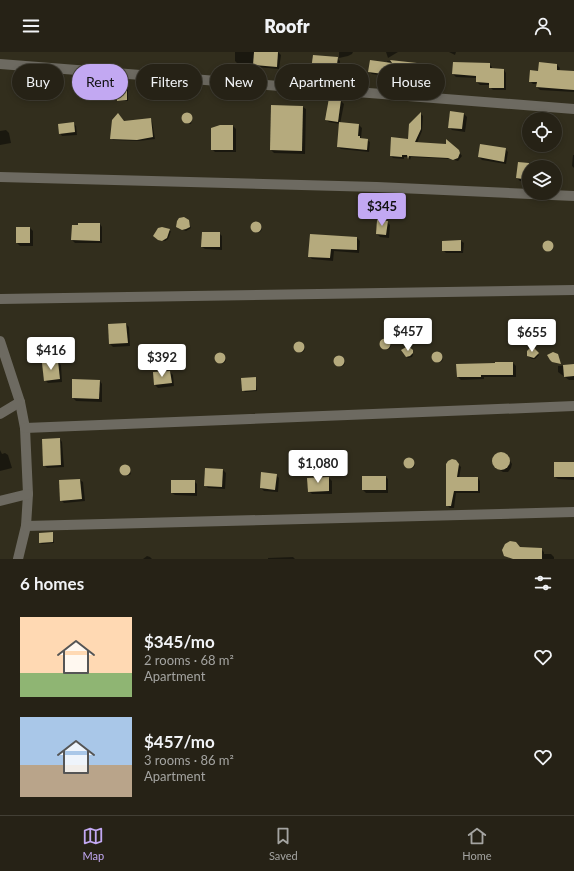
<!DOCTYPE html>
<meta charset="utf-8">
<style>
:root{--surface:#262216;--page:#2e2a1f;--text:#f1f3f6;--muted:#a4a4a1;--line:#423f35;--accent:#c2a8f2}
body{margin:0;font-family:Lato,sans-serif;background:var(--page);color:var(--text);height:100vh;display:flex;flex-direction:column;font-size:15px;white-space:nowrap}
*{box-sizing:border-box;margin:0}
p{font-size:13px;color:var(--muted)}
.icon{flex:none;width:22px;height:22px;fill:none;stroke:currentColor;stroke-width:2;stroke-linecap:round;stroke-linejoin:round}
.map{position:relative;height:507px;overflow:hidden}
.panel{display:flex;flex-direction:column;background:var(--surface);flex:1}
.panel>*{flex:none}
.guide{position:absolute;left:12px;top:12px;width:550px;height:36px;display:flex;gap:8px}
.buttons{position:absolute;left:522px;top:60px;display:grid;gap:8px}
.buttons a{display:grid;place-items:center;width:40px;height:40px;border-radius:50%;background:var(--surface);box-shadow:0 2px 6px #0003,0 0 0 1px var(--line);font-size:20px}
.price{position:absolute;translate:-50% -34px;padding:0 9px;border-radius:4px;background:#fff;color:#222;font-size:13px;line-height:26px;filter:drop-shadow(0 1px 2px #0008)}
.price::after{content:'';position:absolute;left:50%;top:24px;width:12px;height:9px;margin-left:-6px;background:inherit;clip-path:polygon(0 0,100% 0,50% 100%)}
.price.current{background:var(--accent);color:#111}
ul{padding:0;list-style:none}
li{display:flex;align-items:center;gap:12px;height:100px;padding:0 20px}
li span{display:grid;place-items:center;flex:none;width:112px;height:80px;border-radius:0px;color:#555}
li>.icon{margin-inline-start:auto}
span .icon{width:48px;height:48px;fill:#fffc;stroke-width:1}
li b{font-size:17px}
h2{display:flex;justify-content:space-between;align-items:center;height:48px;padding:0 20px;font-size:17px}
.tag{padding:0 14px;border-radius:18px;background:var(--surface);box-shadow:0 2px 6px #0003,0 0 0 1px var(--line);font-size:14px;line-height:36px}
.tag.current{background:var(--accent);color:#111}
header{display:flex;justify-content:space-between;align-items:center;height:52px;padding:0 20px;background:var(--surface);font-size:18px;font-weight:800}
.dock{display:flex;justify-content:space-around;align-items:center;height:56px;border-top:1px solid var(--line);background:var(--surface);font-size:11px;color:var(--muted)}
.dock a{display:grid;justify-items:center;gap:2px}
.dock .current{color:var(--accent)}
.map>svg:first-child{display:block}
.shadow{fill:#0007}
.building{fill:#b5aa7d}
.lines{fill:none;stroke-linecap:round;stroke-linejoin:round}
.minor{stroke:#6d6a61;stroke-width:10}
</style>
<header><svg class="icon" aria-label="menu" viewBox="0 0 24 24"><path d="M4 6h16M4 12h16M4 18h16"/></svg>Roofr<svg class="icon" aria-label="person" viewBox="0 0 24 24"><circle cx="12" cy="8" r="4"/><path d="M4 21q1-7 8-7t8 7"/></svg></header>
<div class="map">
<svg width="574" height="507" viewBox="0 0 574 507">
<rect width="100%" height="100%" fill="#322e1d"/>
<g class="shadow">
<polygon points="235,0 278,0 281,3 279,17 257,15 253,12 238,12 235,9"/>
<polygon points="339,0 353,0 352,2 348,4 339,6"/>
<polygon points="386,0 398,0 388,6"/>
<polygon points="449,0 456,0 455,3"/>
<polygon points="337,6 340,9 339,22 315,20 312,17"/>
<polygon points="387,9 426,13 429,16 427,26 394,23 393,25 372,22 369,20 388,12"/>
<polygon points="489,12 492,15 492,17 504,18 506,21 506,38 493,38 490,35 490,33 480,33 477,30 477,26 456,25 453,22"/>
<polygon points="557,13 560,16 559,19 574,20 574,40 540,38 537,35 538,32 533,32 530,29 539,20"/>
<polygon points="127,33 128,35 128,49 119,49 118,48"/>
<polygon points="341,49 344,52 340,72 359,73 362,76 361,86 367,88 370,90 369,100 341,97 338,95 340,72 329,70 326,67"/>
<polygon points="272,54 303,55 306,57 305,102 274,101 271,98"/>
<polygon points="451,60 464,62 467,65 465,80 452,78 449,75"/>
<polygon points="185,62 188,63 192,68 191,72 186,72 182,66"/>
<polygon points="421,62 423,64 422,79 417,91 457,97 462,104 458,109 451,107 411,105 410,108 408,105 404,105 404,107 393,106 391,104 408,88 410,73"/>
<polygon points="150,67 152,69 155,87 139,89 113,88 111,86 124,70"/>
<polygon points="73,71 76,74 77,83 62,84 60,81"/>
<polygon points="233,74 236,77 236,100 215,100 212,97"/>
<polygon points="6,78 9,81 11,91 0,93 0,79"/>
<polygon points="505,97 508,100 506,112 482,108 479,105"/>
<polygon points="573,103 574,103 574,116 572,114"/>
<polygon points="519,111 544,114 545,115 529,115 529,130 520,129 517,126"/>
<polygon points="188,169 191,176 186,179 178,176"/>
<polygon points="387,170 390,173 389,186 380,185 377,182"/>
<circle cx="257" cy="176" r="5"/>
<polygon points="100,172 102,175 102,191 75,191 72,188"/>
<polygon points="17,176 30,176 33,179 33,194 20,194 17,191"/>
<polygon points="160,177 171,179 168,187 165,189 160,188"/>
<polygon points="219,181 222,184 222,198 205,197 202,195"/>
<polygon points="357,186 360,189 359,201 334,199 333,209 312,207 309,204"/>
<polygon points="461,189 464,191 463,201 446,201 443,198"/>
<circle cx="549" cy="195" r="4.5"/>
<polygon points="126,272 129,275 130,294 113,295 110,292"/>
<circle cx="386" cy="293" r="5"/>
<circle cx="300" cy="296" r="5"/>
<polygon points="408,296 413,300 413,303 412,305 408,306 407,305"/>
<polygon points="532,297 539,303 535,307 532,307 528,304"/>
<polygon points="176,301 179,305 178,308 172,310 169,303"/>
<circle cx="438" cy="306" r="5"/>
<circle cx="221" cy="307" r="5"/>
<circle cx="340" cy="310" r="5"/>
<polygon points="58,310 61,313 62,330 48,331 45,328"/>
<polygon points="513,311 516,314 516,325 484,325 484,327 461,328 458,325"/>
<polygon points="574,313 574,328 569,328 558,320 558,314"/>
<polygon points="170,320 173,323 174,334 158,336 155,333"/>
<polygon points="255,327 257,339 245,340 243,338"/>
<polygon points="100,329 102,332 102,350 76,349 73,346"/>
<polygon points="60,387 62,390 64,415 47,416 44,413"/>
<polygon points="0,398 2,402 5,401 8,403 12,416 0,419"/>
<polygon points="499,402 504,402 509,407 512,412 511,416 508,420 503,420 494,414 493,407"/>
<circle cx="410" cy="412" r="5"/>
<polygon points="454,408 461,415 459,426 478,426 480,429 480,441 456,441 454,456 450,456 447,453"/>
<polygon points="574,411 574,428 558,427 555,425"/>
<polygon points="127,414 131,422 127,424 122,423 121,421 122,415"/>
<polygon points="223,418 226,421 225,437 208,436 205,433"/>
<polygon points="276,423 279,426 278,440 264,439 261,436"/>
<polygon points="386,425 388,427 388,441 366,441 363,438"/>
<polygon points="329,426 332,429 332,442 312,442 309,439"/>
<polygon points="80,428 83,430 85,449 64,451 61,448"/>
<polygon points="194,429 197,432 197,444 175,443 172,441"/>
<polygon points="52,481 54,491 42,492 40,491"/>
<polygon points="521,496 541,497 544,500 544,502 551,502 554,505 554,507 527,507"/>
<polygon points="147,504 150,505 152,507 143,507"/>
<polygon points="293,505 295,507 268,507 268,506"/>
</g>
<g class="building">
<polygon points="254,0 278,0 277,15 253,13"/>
<polygon points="313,3 338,5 336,20 311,18"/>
<polygon points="370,8 392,11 390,8 426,12 425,24 398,21 392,12 391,23 368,20"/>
<polygon points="453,10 490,11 490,16 504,17 504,36 489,36 489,31 476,30 476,24 452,22"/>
<polygon points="539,10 557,12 557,18 574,19 574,38 536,35 537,30 529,30 530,18 538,19"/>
<polygon points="127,32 127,48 117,49 116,33"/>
<polygon points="329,46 341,48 338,70 325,68"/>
<polygon points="271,53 303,54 302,99 270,98"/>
<polygon points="450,59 464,61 462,77 448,76"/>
<polygon points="421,60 421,77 415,90 446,92 446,87 459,98 460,101 458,106 453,108 448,106 409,104 408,107 407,103 402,103 402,105 390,104 391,85 408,87 409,72"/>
<circle cx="187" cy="66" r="5.5"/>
<polygon points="118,61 124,69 151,66 153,85 137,88 110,87 112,68"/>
<polygon points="74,70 75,80 59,82 58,72"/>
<polygon points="339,70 359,72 358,84 360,84 360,86 368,87 367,98 337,95"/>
<polygon points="220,73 233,73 233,98 211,98 211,76"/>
<polygon points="480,92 506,96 504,110 478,105"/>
<polygon points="518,110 529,111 529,128 516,126"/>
<polygon points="184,165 189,168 190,175 186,177 182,178 176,175 177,169 179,166"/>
<polygon points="377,168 388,169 386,183 376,182"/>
<circle cx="256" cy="175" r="5.5"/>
<polygon points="78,171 100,171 100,189 71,188 72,173 78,173"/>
<rect x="16" y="175" width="14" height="16"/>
<polygon points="162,175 170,177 167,186 162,189 158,188 153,184 158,176"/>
<polygon points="202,180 220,180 220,195 201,195"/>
<polygon points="310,182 357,185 357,198 331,197 330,206 308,205"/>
<polygon points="461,188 461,199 442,199 442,189"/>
<circle cx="548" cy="194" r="5.5"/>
<polygon points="126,271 128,291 109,292 108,272"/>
<circle cx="385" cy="292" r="5.5"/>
<circle cx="299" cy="295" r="5.5"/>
<polygon points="408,294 413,298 413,301 410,304 406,305 401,298"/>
<polygon points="530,296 534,296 539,301 534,306 527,304 527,299"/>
<polygon points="174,297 178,301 178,304 177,307 170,309 168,304 168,301 170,298"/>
<circle cx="437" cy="305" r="5.5"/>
<polygon points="553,300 558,302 561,312 552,310 550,308 547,303"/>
<circle cx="220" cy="306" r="5.5"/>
<circle cx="339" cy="309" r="5.5"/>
<polygon points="58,309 60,327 44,329 42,311"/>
<polygon points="495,310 513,310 513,323 481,323 481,325 457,325 456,312 495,311"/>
<polygon points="574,312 574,324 564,325 563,313"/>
<polygon points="170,319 172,331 154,333 153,320"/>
<polygon points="256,325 256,338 242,339 241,326"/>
<polygon points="72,327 100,328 99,347 72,346"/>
<polygon points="60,386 61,413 43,414 42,387"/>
<circle cx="501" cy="409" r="9"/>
<circle cx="409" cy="411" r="5.5"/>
<polygon points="452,407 456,408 459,412 457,425 478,425 478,439 454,439 451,454 446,454 446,412 448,409"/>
<rect x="554" y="410" width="20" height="15"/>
<circle cx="125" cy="418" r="5.5"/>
<polygon points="205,416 223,417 222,435 204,434"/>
<polygon points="261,420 277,422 275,438 260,436"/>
<rect x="362" y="424" width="24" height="14"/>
<polygon points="329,425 329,439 308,440 307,426"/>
<polygon points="80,427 82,447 60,449 59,428"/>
<rect x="171" y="428" width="24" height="13"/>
<polygon points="53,480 53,490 39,491 39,481"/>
<polygon points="510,489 516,490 520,495 542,496 542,507 513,507 504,504 502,498 505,492"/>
</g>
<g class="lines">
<g class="minor">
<polyline points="0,12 574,57"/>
<polyline points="0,125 377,135 574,144"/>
<polyline points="0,247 574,238"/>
<polyline points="0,289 20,350 25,376 28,442 26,474 18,507"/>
<polyline points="0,362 20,350"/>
<polyline points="25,376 574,354"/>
<polyline points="0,449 28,442"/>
<polyline points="26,474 574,460"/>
</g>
</g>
</svg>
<div class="buttons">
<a><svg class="icon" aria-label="locate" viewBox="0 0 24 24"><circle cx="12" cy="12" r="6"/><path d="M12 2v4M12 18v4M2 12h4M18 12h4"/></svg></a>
<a><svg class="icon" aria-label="layers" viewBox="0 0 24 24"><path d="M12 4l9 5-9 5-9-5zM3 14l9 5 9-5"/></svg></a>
</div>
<b class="price current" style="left:382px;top:175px">$345</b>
<b class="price" style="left:408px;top:300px">$457</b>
<b class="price" style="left:532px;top:301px">$655</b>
<b class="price" style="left:51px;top:319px">$416</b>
<b class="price" style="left:162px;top:326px">$392</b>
<b class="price" style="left:318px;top:432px">$1,080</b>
<div class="guide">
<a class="tag">Buy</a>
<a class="tag current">Rent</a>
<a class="tag">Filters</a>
<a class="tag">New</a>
<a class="tag">Apartment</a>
<a class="tag">House</a>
</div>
</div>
<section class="panel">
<h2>6 homes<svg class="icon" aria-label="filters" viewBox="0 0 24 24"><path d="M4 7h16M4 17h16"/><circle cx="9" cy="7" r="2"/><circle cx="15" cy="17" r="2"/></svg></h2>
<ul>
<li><span style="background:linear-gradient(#ffd9b3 70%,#8fb573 0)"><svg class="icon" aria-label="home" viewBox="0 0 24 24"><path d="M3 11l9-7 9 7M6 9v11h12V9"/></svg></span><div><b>$345/mo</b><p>2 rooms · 68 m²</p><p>Apartment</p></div><svg class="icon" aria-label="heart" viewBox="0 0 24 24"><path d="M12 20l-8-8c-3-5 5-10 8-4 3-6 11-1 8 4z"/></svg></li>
<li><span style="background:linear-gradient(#a9c7e8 60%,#b9a48a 0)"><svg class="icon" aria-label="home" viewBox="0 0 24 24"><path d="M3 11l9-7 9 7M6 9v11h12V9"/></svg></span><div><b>$457/mo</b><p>3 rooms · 86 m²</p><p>Apartment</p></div><svg class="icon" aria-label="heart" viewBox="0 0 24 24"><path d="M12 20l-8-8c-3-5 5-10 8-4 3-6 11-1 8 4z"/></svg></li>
</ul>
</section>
<nav class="dock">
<a class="current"><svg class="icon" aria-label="map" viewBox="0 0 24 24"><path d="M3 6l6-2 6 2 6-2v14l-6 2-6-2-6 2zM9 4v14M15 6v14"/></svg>Map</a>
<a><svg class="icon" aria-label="saved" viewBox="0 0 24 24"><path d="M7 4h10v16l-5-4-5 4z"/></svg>Saved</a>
<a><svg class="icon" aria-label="home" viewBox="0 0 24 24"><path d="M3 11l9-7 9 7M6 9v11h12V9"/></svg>Home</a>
</nav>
